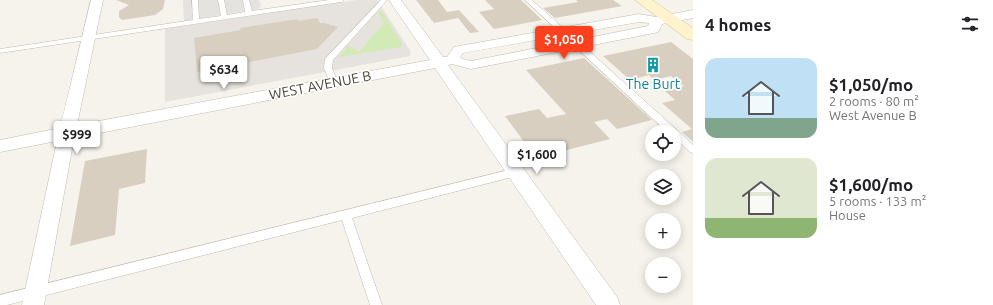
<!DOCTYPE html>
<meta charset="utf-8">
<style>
:root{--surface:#fff;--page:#f6f6f6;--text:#202124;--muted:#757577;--accent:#fc3f1d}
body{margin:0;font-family:Ubuntu,sans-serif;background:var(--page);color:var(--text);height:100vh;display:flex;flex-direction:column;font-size:15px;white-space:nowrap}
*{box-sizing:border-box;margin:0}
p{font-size:13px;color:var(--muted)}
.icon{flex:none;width:22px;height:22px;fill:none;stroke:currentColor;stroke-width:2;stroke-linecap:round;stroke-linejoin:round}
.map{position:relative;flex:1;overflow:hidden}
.panel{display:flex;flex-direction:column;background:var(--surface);width:300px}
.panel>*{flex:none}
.fabs{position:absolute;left:645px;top:125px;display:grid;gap:8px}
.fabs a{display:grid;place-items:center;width:36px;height:36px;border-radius:50%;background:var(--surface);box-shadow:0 2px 10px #0003;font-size:20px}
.price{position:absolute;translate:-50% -34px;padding:0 9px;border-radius:4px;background:#fff;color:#222;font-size:13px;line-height:26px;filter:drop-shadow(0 1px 2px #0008)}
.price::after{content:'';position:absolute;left:50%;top:24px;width:12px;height:9px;margin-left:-6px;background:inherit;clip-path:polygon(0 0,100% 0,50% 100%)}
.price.active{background:var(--accent);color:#fff}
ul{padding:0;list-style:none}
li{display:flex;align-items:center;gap:12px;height:100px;padding:0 12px}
li span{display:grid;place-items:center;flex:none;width:112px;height:80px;border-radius:12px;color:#555}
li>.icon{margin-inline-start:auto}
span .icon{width:48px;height:48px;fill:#fffc;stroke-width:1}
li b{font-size:17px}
h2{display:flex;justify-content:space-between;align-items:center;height:48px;padding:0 12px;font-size:17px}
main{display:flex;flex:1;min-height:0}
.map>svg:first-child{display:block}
.industrial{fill:#e6e2dd}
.green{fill:#d2eab5}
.parking{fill:#e5e3e0}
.building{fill:#d8cfc1}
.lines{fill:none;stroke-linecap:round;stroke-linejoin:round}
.lane-casing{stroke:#c2bbae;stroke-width:1}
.street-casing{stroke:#c2bbae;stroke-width:1}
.secondary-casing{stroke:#d6c79b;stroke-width:1}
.lane{fill:#fff;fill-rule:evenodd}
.street{fill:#fff;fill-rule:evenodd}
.secondary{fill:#fff3cd;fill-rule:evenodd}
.labels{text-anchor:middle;stroke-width:3.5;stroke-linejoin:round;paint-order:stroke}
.culture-label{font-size:14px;fill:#0d838f;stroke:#fff}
.street-label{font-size:14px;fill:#4b4439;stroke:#fff}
</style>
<main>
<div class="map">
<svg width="693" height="305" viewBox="0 0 693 305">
<rect width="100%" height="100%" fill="#f6f3ec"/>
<polygon class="industrial" points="357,0 377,0 411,52 410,56 165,102 165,29"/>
<polygon class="green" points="380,12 382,12 402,44 400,47 339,57 349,46 357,51 360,51 384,23 378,13"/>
<g class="parking">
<polygon points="183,0 259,0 261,6 258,9 184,21"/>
<polygon points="383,52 391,57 349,65 342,61 346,58"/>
<polygon points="308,66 316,72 284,77 278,72"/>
</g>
<g class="building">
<polygon points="116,0 165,0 163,9 155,15 122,20 119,17 119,11 129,5"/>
<polygon points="416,0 438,0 447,12 459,10 479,32 470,33 458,18 434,23"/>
<polygon points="485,0 521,0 542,20 494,29 479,12 494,9"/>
<polygon points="576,0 613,0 622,6 555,18 543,8 578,2"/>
<polygon points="317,18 320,23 324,23 338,27 317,49 197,72 194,38 241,30 240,28 298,19 298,21"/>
<polygon points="671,42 693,59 693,142 682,132 692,129 662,103 675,100 665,91 684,86 671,76 654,80 649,75 630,80 603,56"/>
<polygon points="584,58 652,120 617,129 607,119 594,122 610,139 536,158 505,116 539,109 547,118 566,114 526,70"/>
<polygon points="147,149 145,183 119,189 115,235 70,246 85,161"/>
</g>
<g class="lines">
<defs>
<g id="lane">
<polygon points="192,0 198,0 199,19 221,16 218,0 224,0 227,15 245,12 243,0 249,0 252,11 329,0 344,0 341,2 0,53 0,49 193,20"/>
<polygon points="381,0 387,0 333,60 332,68 338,83 334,86 331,85 324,68 325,59"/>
<polygon points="525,0 532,0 677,130 693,145 693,153 690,152 674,137 674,132 667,132"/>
<polygon points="517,168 520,169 522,172 520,175 352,218 382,305 370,305 342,220 7,305 0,305 0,295"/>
</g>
<path id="street" d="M91,0H103L77,125L430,60L389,0H401L443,57H447L454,47L459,46L639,14L656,17L693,10V18L662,24L658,32L654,33L471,69L452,64L448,65L617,297L620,305H596L435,68L74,138L44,305H22L57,141L0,152V140L60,128ZM639,22L649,23L648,26L471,61L460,58L463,53Z"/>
<polygon id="secondary" points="635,0 652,0 693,28 693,40 687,39"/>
</defs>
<use href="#lane" class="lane-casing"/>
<use href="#street" class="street-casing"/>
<use href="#secondary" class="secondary-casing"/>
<use href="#lane" class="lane"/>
<use href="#street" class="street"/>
<use href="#secondary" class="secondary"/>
</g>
<defs>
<symbol id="building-bare" viewBox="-9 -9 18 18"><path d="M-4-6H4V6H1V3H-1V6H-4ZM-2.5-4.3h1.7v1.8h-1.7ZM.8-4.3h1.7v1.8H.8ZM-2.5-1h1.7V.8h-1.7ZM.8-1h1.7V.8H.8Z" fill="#0f9aa8" stroke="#fff" stroke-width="2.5" paint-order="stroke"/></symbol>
</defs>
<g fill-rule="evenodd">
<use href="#building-bare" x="642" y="54" width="22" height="22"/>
</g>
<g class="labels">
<g class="culture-label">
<text x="653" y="89">The Burt</text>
</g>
<g class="street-label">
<text transform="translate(320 85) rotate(-11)" y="5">WEST AVENUE B</text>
</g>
</g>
</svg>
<div class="fabs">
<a><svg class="icon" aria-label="locate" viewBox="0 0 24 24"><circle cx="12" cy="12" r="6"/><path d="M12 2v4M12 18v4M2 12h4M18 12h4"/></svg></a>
<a><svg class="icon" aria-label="layers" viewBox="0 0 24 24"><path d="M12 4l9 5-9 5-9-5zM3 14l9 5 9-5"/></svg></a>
<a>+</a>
<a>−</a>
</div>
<b class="price active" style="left:564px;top:60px">$1,050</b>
<b class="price" style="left:224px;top:90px">$634</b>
<b class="price" style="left:77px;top:155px">$999</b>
<b class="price" style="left:537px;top:175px">$1,600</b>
</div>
<section class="panel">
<h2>4 homes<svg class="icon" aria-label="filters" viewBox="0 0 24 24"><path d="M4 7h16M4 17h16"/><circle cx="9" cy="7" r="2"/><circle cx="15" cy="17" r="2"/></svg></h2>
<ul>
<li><span style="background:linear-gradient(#bfe0f5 75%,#7fa58c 0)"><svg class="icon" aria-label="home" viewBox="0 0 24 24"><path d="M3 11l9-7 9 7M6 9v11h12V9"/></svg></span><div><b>$1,050/mo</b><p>2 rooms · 80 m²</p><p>West Avenue B</p></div></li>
<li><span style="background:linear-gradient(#dfe7d0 75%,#8fb573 0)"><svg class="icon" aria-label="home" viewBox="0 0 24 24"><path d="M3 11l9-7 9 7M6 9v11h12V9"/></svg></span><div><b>$1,600/mo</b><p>5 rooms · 133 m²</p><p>House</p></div></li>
</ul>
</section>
</main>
